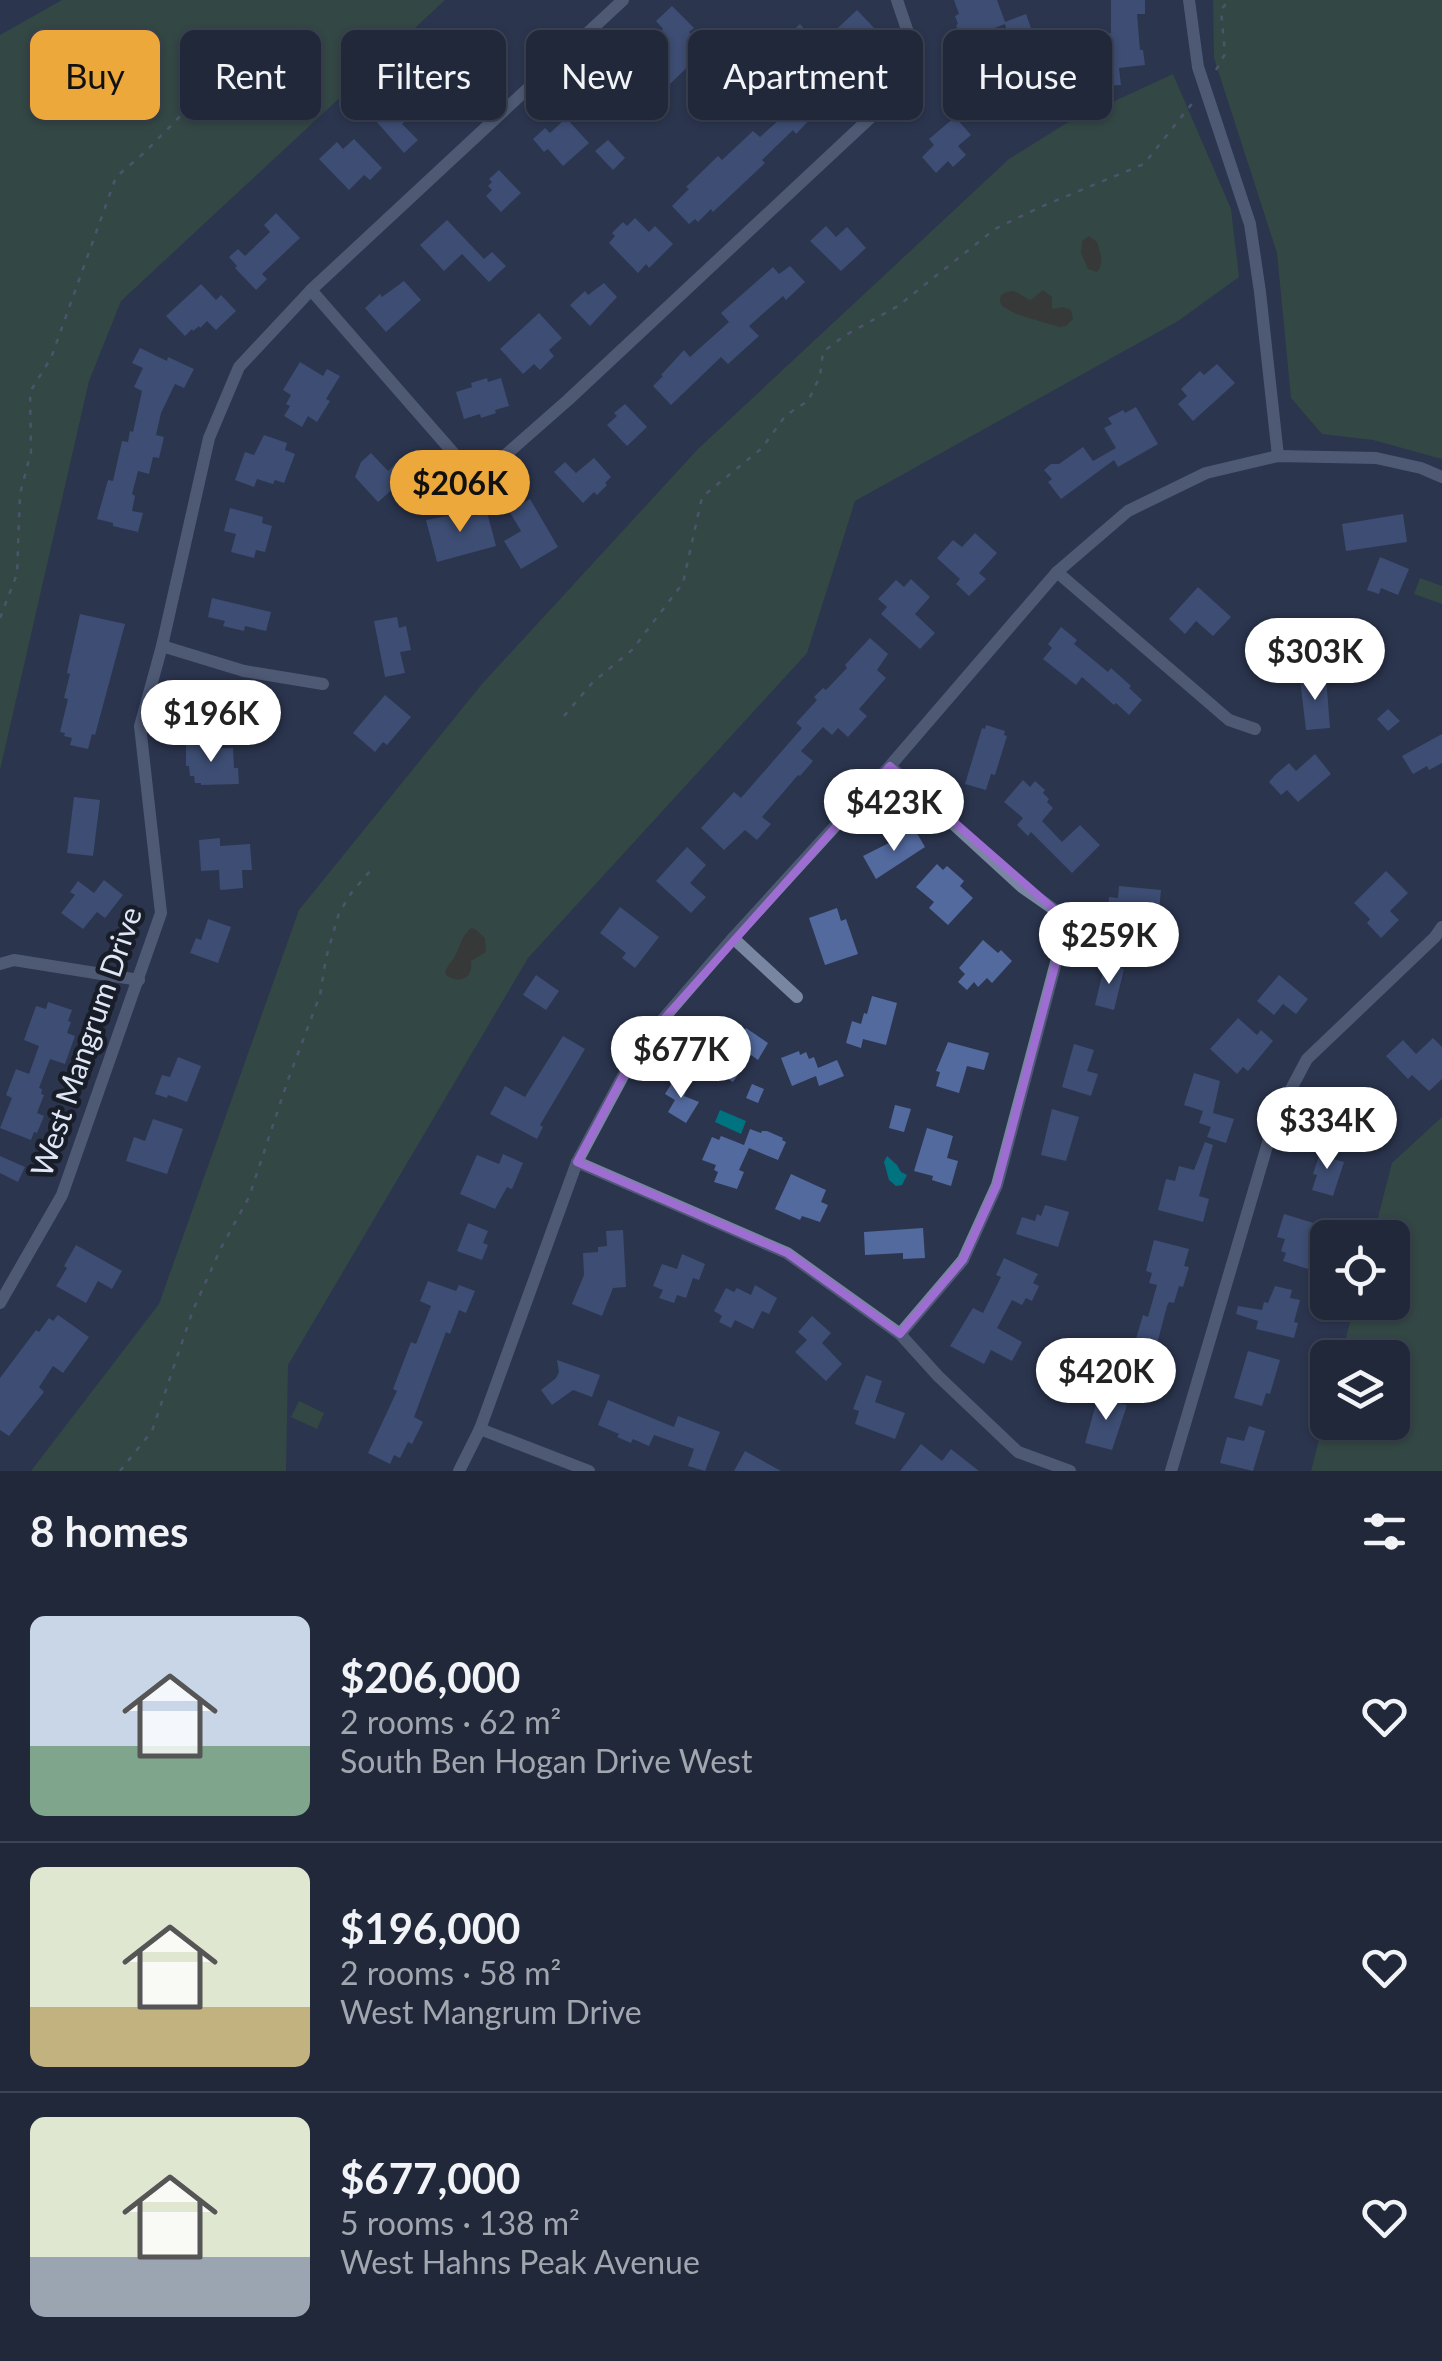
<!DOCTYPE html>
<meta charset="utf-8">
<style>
:root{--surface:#20283a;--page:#283042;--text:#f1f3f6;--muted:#a2a6af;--line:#3d4454;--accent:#eda83b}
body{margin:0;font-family:Lato,sans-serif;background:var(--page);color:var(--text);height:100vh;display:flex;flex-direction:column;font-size:38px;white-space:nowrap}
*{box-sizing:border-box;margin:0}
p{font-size:32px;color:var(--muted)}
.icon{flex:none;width:55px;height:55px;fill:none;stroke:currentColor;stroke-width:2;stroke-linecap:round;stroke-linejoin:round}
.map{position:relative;height:1471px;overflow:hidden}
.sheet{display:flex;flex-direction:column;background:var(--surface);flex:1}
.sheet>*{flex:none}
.top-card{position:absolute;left:30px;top:30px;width:1382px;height:90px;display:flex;gap:20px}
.controls{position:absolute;left:1310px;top:1220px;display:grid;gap:20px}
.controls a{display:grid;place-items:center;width:100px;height:100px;border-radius:15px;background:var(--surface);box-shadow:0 2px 8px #0004,0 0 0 2px var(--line);font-size:50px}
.price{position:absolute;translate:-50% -85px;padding:0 22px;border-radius:35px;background:#fff;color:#222;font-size:32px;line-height:65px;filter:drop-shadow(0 2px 5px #0008)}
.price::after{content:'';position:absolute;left:50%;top:60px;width:30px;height:22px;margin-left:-15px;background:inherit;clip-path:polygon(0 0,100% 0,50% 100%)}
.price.active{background:var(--accent);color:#111}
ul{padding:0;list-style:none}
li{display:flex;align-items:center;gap:30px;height:250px;padding:0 30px}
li+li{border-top:2px solid var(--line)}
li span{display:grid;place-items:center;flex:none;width:280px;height:200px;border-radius:15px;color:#555}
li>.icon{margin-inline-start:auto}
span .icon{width:120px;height:120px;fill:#fffc;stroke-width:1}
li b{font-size:42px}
h2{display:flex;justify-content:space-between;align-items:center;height:120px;padding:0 30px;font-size:42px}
.pill{padding:0 35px;border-radius:15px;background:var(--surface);box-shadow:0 2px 8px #0004,0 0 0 2px var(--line);font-size:35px;line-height:90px}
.pill.active{background:var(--accent);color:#111}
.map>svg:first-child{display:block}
.green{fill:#3c5d38}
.sand{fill:#463d1d}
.water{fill:#007381}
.building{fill:#536a9f}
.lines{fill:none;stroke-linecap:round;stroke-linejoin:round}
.path{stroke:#727b91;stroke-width:2.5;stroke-dasharray:5 8;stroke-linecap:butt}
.minor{stroke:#7986a2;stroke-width:12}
.marked{fill:none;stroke:#9e6dd2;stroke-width:8;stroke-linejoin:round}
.labels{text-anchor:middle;stroke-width:9;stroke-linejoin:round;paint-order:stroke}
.street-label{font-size:30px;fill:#dfe6f6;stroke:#181d28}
</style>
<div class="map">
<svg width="1442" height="1471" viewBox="0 0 1442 1471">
<rect width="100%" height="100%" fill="#2b354e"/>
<g class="green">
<polygon points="62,0 445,0 121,301 89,381 0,770 0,35"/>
<polygon points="1213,0 1442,0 1442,459 1373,440 1322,434 1291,398 1277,253 1214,58"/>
<polygon points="1173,74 1231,209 1239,277 1178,321 855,501 807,653 528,958 288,1365 286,1471 31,1471 159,1304 299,910 482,684 698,449 1009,159 1065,124"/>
<polygon points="1420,578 1442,586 1442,604 1414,594"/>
<polygon points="1442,1117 1442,1471 1311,1471 1327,1408 1328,1422 1392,1422 1392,1358 1341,1357 1355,1303 1392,1302 1392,1238 1373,1237 1392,1163"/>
<polygon points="299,1401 324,1413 317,1429 291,1417"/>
</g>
<g class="sand">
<path d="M132,82L147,87L152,96L151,105L128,120L123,119L119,112L121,108L133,102C131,95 124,94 122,87Z"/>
<path d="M1089,236L1097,242C1100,252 1105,264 1097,272L1088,269L1081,253L1082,241Z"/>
<path d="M1043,290L1052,297V309L1063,307L1071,310L1073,319L1066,326L1059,327L1016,314L1002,306L1000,302L1001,295C1015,285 1019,296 1031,300Z"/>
<path d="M471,928L475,929L485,938L486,952L471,961C474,979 458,985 445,974C447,964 452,963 456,954C461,944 461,937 471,928Z"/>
</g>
<g class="water">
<polygon points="720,1110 746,1121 741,1134 715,1122"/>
<polygon points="887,1156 897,1165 901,1172 907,1175 902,1185 896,1186 889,1180 884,1162"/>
</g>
<g class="building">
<polygon points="954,0 997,0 1005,22 1026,14 1035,39 995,52 1015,32 1008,35 1005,24 979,34 982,44 966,50 956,25 958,24 955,16 959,14"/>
<polygon points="1111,0 1145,0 1145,14 1137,14 1140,50 1143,50 1145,65 1119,68 1121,85 1106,86 1101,34 1111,33"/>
<polygon points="672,6 694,28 689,32 706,49 670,84 660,74 618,114 605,100 600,105 588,92 592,86 604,75 610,81 641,54 639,52 663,29 656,21"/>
<polygon points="857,10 876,30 858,47 873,62 858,77 824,41"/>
<polygon points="800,24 812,38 802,48 789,34"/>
<polygon points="450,39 471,62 476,58 488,71 472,87 463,78 447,93 421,65"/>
<polygon points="989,58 1004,73 1000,78 1017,95 1000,113 997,110 989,119 972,102 989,85 976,72"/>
<polygon points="814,86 826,98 816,107 819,110 796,134 793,130 762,160 765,163 713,212 711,209 698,222 695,219 689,224 672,206 689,189 686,187 718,156 722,160 753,131 760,137 781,118 775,111 798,89 804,95"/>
<polygon points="406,91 415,100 409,105 415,111 402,124 418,140 404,153 376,121"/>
<polygon points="955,117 971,135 958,146 966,155 953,167 948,161 936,173 922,157 934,145 929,139"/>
<polygon points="566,118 589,143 563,166 548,149 544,152 533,139 545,128 550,133"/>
<polygon points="354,139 382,168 370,180 364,175 349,190 319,159 337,142 343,149"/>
<polygon points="608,140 625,158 613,170 595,151"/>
<polygon points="499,170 521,193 501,212 486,196 492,190 488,186 492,182 489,179"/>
<polygon points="276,213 300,238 262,274 267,279 256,290 235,268 237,266 229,257 238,249 245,256 270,232 264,225"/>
<polygon points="635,218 649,232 655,226 673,244 649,268 646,264 638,273 609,243 615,236 612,233 623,222 627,226"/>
<polygon points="447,220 484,259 492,252 506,266 489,282 462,254 444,271 420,245"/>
<polygon points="826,226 836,237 847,227 866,248 841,271 810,241"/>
<polygon points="790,266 805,282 786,300 783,296 749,326 759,336 728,364 721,357 671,405 653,386 663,376 661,375 684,350 690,357 729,322 721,313 773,267 779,274"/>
<polygon points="404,281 421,300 386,332 365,308 380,294 382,297"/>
<polygon points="604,283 617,297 590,326 570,305 585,291 588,295"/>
<polygon points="201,284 216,300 221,295 236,311 216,330 207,321 200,328 199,326 193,331 192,329 185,336 166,316"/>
<polygon points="539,313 562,338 549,350 554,356 540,370 534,364 523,374 500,349"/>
<polygon points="140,348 167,361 168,357 194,369 184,388 175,384 161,413 156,435 164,437 159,458 153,457 149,474 138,471 132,494 135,496 132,511 143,513 138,532 113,526 113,523 97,519 108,480 113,481 122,441 128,442 130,431 133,432 142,391 134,387 143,368 132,363"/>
<polygon points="300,362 323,376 327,369 340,376 326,399 330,401 317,422 308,416 302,427 284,416 290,406 286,404 291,395 283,390"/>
<polygon points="1217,364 1235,383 1193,421 1178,404 1187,396 1181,389 1200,371 1204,375"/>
<polygon points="487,378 488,382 501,378 509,406 495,410 496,413 481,418 480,414 464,419 456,392 472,387 471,383"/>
<polygon points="625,404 647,427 627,446 607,425 617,416 614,413"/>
<polygon points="1136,407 1158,444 1118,467 1114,460 1061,499 1048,482 1052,479 1044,470 1051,464 1059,464 1083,447 1093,461 1116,448 1104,428 1112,424 1108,418 1123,410 1125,413"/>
<polygon points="264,435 287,443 285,450 295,454 284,483 275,480 273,484 257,479 254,487 235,480 245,452 254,455"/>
<polygon points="371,453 388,471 400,459 416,477 399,493 394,488 378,502 355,477 361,462"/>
<polygon points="594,458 611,477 605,483 607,485 597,495 594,492 583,503 554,472 565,462 576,473"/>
<polygon points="530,499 558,547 521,569 504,541 521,531 509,511"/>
<polygon points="230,508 263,517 262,523 272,526 265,552 256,550 254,558 231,552 236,534 224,531"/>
<polygon points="474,511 475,516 487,512 496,546 437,562 426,520"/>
<polygon points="1403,514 1407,542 1346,551 1342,524"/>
<polygon points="975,533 997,553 979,573 986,579 969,596 956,584 960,579 937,558 953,540 962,547"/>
<polygon points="1380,557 1409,569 1398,595 1381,588 1379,594 1367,590"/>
<polygon points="911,579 930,597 915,614 935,633 920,649 881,614 887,607 878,599 896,580 904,587"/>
<polygon points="1198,587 1231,617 1213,636 1196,621 1185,634 1169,619"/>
<polygon points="212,598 271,612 266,631 245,626 244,631 223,626 225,621 208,617"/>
<polygon points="80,614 125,624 95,735 92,734 88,749 70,745 72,738 64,736 65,733 60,732 68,699 64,698 70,674 67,673"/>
<polygon points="397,617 399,628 406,626 411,650 400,652 405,673 385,677 374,621"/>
<polygon points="1061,627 1077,640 1074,644 1108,672 1111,668 1131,686 1129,688 1142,700 1129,715 1116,703 1114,705 1082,677 1076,685 1043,659 1052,648 1048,644"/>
<polygon points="870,638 888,654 877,670 886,678 859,709 867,716 848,737 838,728 832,735 823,727 801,751 813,761 800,776 798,775 762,817 771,824 757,840 745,830 724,850 701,828 734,792 741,798 802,728 796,723 817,700 814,697 823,688 826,690 847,668 845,665"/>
<polygon points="1326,677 1330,728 1306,730 1300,679"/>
<polygon points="385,695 411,717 387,745 383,742 375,752 353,733"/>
<polygon points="1388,709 1400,721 1388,731 1377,719"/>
<polygon points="986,725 1005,731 1004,735 1007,736 995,775 991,774 986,790 965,784 982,728 985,729"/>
<polygon points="1442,734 1442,763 1429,770 1427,766 1413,774 1402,756"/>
<polygon points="205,742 206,749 233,748 234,768 238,768 239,784 201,785 201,783 195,783 194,776 190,776 189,766 186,766 186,743"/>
<polygon points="1315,754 1331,774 1298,802 1287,790 1281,795 1269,782 1275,775 1289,763 1296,771"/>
<polygon points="1023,780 1030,787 1035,781 1045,790 1043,793 1049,799 1047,802 1053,808 1042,821 1062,842 1080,825 1100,845 1072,873 1031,832 1028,836 1017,825 1023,818 1004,802"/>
<polygon points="74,797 100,800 93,856 67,853"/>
<polygon points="915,830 925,847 876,879 863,856"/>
<polygon points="220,838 220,846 250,844 252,870 242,870 243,888 220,890 219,870 201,871 199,840"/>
<polygon points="687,847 706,865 690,883 706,897 691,913 656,881"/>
<polygon points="937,864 943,870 947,866 964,881 960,886 973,898 948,925 929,908 934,902 916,887"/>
<polygon points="1386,871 1408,893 1390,911 1399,920 1381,938 1367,923 1370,919 1354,903"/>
<polygon points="104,880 123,895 105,918 97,912 83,929 61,913 75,895 70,892 78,881 94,893"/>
<polygon points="1119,886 1161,890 1158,921 1125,918 1125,922 1107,920 1109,897 1118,898"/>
<polygon points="620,907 659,937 635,968 622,958 626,953 600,933"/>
<polygon points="837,908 841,921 846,919 858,954 825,965 809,918"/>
<polygon points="208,919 231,927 218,963 190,953 196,938 201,940"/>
<polygon points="983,940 998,953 1001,950 1012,961 992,983 987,978 978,987 974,982 967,990 958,982 965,974 959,968"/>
<polygon points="1105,963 1124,969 1114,1010 1095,1005"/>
<polygon points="536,975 559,991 546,1010 523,995"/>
<polygon points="1279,975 1308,999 1296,1014 1283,1004 1274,1015 1257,1001"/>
<polygon points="872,996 897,1003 886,1045 863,1039 861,1048 846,1043 852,1021 861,1024 864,1013 867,1014"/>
<polygon points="48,1002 72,1010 68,1021 71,1022 67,1033 75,1036 65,1064 50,1059 39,1088 42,1089 41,1094 44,1095 37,1113 44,1116 37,1133 34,1132 31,1140 0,1128 12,1098 6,1095 16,1069 29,1074 39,1046 24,1040 36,1006 46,1009"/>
<polygon points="1238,1018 1257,1035 1261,1030 1273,1041 1248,1071 1243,1067 1237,1074 1210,1049"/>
<polygon points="746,1028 768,1043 758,1060 751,1055 733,1082 713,1070 719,1061 703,1051 717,1030 736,1042"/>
<polygon points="563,1036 585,1049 540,1125 543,1127 537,1139 490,1114 505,1086 525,1097"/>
<polygon points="1433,1038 1442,1047 1442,1079 1429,1091 1412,1075 1408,1079 1386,1056 1403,1040 1416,1054"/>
<polygon points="948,1042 989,1053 984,1070 967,1066 959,1093 936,1086 940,1072 936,1071"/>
<polygon points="1074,1044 1094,1050 1087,1071 1098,1074 1091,1096 1062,1087"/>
<polygon points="799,1051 800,1055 806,1052 809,1059 814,1057 818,1068 837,1060 844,1076 819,1086 816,1076 792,1086 781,1058"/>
<polygon points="178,1057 201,1066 187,1102 168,1095 167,1098 155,1094 162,1075 170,1077"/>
<polygon points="1194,1073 1220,1081 1213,1113 1234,1119 1226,1143 1207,1137 1211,1127 1199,1123 1203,1111 1184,1105"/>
<polygon points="675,1078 688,1086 684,1096 699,1102 686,1123 668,1112 675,1100 665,1094"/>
<polygon points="752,1084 764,1089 758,1103 746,1098"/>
<polygon points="895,1105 911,1109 904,1132 889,1128"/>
<polygon points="1052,1109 1079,1117 1066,1161 1041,1155"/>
<polygon points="153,1119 183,1129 167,1174 126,1161 134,1137 145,1141"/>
<polygon points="927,1128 953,1136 947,1158 958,1161 951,1186 932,1180 933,1176 914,1171"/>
<polygon points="750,1129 761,1133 762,1131 767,1131 783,1138 782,1140 786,1142 778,1160 749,1148 739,1170 744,1172 737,1189 714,1182 718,1172 714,1170 716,1165 702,1160 712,1137 719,1140 721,1136 744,1145"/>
<polygon points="1205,1142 1213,1145 1199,1196 1209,1199 1203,1222 1158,1210 1166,1179 1175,1181 1179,1166 1194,1170"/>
<polygon points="1322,1147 1336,1151 1333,1159 1344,1162 1333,1196 1312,1190 1317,1175 1313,1174"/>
<polygon points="503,1154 523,1163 512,1189 507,1187 495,1209 460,1194 477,1155 499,1164"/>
<polygon points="0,1156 25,1167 18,1182 0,1173"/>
<polygon points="791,1174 826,1190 821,1202 828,1205 820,1222 802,1216 800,1220 775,1209"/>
<polygon points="1045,1205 1069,1212 1058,1247 1016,1234 1022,1217 1035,1221 1037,1214 1041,1216"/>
<polygon points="1284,1214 1330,1228 1320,1260 1311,1258 1308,1269 1283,1261 1286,1253 1281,1251 1285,1239 1277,1237"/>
<polygon points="468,1223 488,1231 483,1243 488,1245 482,1260 457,1251"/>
<polygon points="923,1228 925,1258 903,1259 903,1253 865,1255 864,1232"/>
<polygon points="623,1230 626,1287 613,1288 602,1316 572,1304 584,1275 583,1253 598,1252 598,1247 607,1246 606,1231"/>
<polygon points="1154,1240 1189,1249 1184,1266 1189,1267 1183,1287 1179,1286 1174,1303 1169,1302 1167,1306 1147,1382 1125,1376 1143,1315 1148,1317 1157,1285 1149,1283 1152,1273 1146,1271"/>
<polygon points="76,1245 122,1271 112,1289 98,1281 86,1303 56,1286 67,1268 64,1266"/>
<polygon points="682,1254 705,1264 699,1280 693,1278 686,1298 677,1295 674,1303 659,1298 663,1290 653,1286 662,1264 677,1269"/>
<polygon points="1004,1258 1038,1274 1033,1283 1039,1286 1032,1301 1026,1298 1022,1305 1012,1300 997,1328 1022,1342 1012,1361 991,1350 984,1364 950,1346 973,1308 983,1313 1001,1277 996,1275"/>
<polygon points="428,1281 456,1291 459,1285 475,1291 466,1313 459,1310 450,1334 446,1332 414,1417 423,1422 412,1444 408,1442 400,1458 394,1455 390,1464 368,1453 397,1391 393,1389 411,1342 416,1344 431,1306 420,1301"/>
<polygon points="755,1285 777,1298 769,1314 762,1311 753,1329 735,1320 731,1328 719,1322 722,1316 714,1311 726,1288 734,1292 737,1288 751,1295"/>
<polygon points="1275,1286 1292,1290 1290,1298 1300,1300 1294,1322 1298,1323 1294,1338 1256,1329 1258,1321 1236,1314 1238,1306 1262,1310 1264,1302 1268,1303"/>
<polygon points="58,1315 89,1337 63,1373 53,1366 39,1387 44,1392 9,1436 0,1430 0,1378 36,1330 39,1332 49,1318 53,1321"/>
<polygon points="812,1316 831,1333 822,1343 842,1364 826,1381 795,1352 807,1340 798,1332"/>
<polygon points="1248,1351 1280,1360 1270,1394 1266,1393 1262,1406 1234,1398"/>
<polygon points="557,1360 600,1375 592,1397 573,1390 552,1405 541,1390 556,1378 559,1372"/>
<polygon points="866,1375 882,1381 875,1402 905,1413 895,1439 855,1424 859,1411 853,1409"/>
<polygon points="1098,1397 1127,1405 1112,1450 1085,1443"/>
<polygon points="608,1400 674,1427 678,1416 720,1432 705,1471 688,1466 694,1449 654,1435 649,1446 633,1439 631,1443 617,1437 619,1434 598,1425"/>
<polygon points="1249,1426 1265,1431 1253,1471 1220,1463 1227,1437 1244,1441"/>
<polygon points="921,1444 942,1461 951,1449 979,1471 900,1471"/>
<polygon points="745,1451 781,1471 734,1471"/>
</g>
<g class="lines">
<g class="path">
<polyline points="1216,70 1225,54 1221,10 1229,0"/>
<polyline points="0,618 17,574 20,494 31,452 30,392 51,358 116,177 144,153 202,94 249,79"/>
<polyline points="564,716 593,682 632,650 683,583 702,497 762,448 786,415 808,401 820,376 823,352 844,336 898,306 995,229 1038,208 1144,164 1194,101"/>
<polyline points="120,1471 152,1431 193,1310 221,1248 249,1197 288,1080 320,995 326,958 339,913 352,892 371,870"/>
</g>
<g class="minor">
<polyline points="1189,0 1198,67 1250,224 1260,292 1278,456"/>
<polyline points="311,290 456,456 484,474 568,400 885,104 918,62 897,0"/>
<polyline points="1057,572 1229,720 1255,729"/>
<polyline points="162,646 244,671 323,684"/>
<polyline points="890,766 1022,887 1055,910 1063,936 997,1185 963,1260 900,1334"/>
<polyline points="733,938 797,997"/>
<polyline points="0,964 14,960 139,980"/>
<polyline points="577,1162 787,1253 900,1334 938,1376 1018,1452 1070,1471"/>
<polyline points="0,1303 62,1195 161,913 140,726 162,646 209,438 239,367 311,290 623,0"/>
<polyline points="480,1429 589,1471"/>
<polyline points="459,1471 480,1429 577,1162 638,1048 733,938 890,766 1057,572 1128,511 1206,473 1278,456 1376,458 1421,468 1442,477"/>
<polyline points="1171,1471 1275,1119 1307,1059 1435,937 1442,927"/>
</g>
</g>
<path d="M0 0H1442V1471H0ZM890,766L1055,910L1063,936L997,1185L963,1260L900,1334L787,1253L577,1162L638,1048Z" fill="#2b354e" fill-opacity=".55" fill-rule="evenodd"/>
<path class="marked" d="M890,766L1055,910L1063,936L997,1185L963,1260L900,1334L787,1253L577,1162L638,1048Z"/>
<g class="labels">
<g class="street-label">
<text transform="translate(87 1042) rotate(-71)" y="10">West Mangrum Drive</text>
</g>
</g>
</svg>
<div class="controls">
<a><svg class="icon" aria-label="locate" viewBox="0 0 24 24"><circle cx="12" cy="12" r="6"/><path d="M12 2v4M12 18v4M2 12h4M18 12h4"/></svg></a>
<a><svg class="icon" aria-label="layers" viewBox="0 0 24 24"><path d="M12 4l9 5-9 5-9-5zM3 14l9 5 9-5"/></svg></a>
</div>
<b class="price active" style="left:460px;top:535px">$206K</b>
<b class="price" style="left:1315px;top:703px">$303K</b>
<b class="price" style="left:211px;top:765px">$196K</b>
<b class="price" style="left:894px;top:854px">$423K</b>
<b class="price" style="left:1109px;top:987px">$259K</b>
<b class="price" style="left:681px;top:1101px">$677K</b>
<b class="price" style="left:1327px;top:1172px">$334K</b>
<b class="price" style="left:1106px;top:1423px">$420K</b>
<div class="top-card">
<a class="pill active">Buy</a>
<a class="pill">Rent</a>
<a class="pill">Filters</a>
<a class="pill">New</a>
<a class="pill">Apartment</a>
<a class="pill">House</a>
</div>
</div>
<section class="sheet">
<h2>8 homes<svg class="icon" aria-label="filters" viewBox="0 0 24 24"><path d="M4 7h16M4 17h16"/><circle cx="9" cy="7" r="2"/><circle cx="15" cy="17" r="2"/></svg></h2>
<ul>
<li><span style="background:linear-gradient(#c9d6e8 65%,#7fa58c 0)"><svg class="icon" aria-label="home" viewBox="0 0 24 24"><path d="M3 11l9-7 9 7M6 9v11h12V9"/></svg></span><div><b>$206,000</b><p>2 rooms · 62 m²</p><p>South Ben Hogan Drive West</p></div><svg class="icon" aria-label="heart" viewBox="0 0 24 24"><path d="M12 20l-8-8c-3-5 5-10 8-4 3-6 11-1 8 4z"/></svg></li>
<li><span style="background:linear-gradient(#dfe7d0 70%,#c2b280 0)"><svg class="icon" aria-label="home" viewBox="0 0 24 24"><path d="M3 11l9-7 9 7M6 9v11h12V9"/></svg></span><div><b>$196,000</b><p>2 rooms · 58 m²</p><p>West Mangrum Drive</p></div><svg class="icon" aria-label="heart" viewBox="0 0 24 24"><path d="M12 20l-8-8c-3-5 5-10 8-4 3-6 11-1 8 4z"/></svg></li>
<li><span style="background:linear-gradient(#dfe7d0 70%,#9aa5b1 0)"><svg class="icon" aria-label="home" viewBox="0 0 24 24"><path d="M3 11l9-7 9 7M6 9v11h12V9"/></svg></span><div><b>$677,000</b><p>5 rooms · 138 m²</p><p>West Hahns Peak Avenue</p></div><svg class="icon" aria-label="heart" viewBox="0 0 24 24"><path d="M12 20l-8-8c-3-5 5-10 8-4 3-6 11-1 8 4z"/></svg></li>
</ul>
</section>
